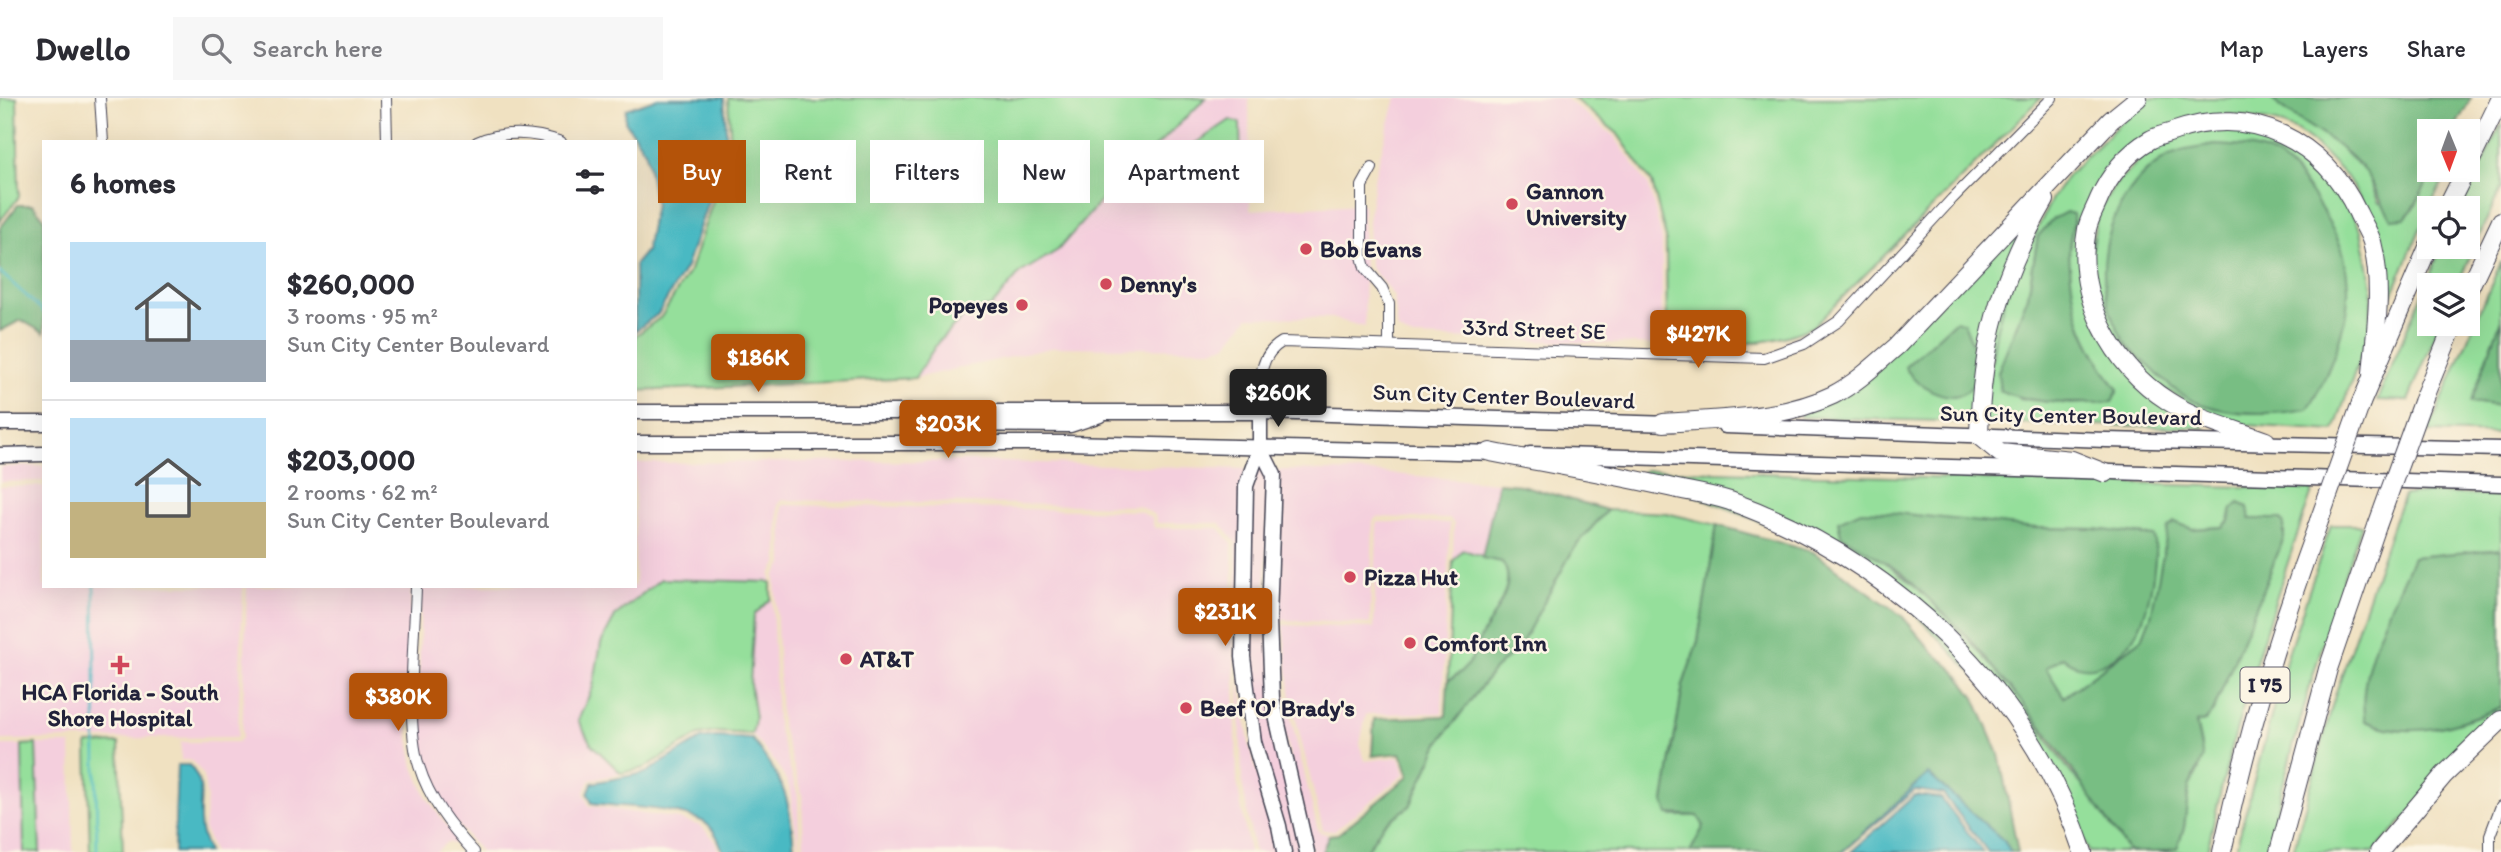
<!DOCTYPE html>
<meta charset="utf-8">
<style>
:root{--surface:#fff;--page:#f7f7f7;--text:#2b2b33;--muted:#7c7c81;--line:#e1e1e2;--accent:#b45309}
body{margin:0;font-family:Itim,sans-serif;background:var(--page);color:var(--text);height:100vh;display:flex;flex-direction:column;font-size:26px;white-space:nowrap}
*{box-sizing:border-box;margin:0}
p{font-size:23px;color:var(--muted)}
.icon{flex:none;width:38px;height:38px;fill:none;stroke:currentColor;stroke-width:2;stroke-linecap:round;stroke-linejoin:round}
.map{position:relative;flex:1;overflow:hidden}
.side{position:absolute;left:42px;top:42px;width:595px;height:448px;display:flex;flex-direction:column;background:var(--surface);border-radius:0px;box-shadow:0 7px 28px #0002}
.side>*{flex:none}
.hud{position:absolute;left:658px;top:42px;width:665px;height:63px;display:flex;gap:14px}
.needle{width:46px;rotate:179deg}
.fabs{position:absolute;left:2417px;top:21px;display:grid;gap:14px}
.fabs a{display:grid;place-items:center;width:63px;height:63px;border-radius:0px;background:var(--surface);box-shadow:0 7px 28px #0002;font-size:35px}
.price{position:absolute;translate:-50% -60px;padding:0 16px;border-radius:7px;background:var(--accent);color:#fff;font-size:23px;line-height:46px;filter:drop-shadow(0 2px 4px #0008)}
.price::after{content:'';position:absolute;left:50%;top:42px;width:21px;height:16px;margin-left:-10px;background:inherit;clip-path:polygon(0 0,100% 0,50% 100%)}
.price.active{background:#222;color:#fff}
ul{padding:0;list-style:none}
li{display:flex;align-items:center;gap:21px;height:175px;padding:0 28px}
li+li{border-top:2px solid var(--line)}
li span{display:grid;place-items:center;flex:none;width:196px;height:140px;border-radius:0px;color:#555}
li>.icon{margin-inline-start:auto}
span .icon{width:84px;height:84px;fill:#fffc;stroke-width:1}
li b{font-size:30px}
h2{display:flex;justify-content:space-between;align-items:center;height:84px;padding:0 28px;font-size:30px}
.tag{padding:0 24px;border-radius:0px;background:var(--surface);box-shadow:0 7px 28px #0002;font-size:24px;line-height:63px}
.tag.active{background:var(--accent);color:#fff}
header{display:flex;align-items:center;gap:42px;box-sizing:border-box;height:98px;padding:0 35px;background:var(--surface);border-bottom:2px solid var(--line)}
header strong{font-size:33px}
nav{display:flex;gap:38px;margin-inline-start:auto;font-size:24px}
.search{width:490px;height:63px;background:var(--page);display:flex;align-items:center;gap:18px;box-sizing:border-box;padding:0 24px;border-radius:0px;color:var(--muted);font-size:26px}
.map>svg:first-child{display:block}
.built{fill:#f4cfdd}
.green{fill:#95df9b;stroke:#5c806b;stroke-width:2;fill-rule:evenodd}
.forest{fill:#78be83;stroke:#4d705f;stroke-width:2}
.water{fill:#4ab9c3;stroke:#366e7f;stroke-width:2}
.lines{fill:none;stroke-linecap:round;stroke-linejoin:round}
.stream{stroke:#4ab9c3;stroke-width:2.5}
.street-casing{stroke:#413f4f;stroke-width:12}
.secondary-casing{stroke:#413f4f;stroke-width:17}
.highway-casing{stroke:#413f4f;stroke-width:20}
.street{stroke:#fff;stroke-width:10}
.secondary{stroke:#fff;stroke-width:14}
.highway{stroke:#fff;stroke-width:18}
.highway-bridge-casing{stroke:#413f4f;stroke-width:20;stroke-linecap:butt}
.highway-bridge{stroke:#fff;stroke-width:18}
.poi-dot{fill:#d1495b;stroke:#fcf5e5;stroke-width:2.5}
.labels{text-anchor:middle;stroke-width:5;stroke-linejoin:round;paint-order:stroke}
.shield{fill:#fcf5e5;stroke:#63616e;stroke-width:2}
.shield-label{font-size:21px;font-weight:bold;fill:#22223b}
.poi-label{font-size:23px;font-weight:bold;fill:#22223b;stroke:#fcf5e5;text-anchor:start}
.street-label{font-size:23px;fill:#22223b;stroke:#fcf5e5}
</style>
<header>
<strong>Dwello</strong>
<div class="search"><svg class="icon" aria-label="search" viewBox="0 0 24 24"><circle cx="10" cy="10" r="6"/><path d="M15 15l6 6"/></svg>Search here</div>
<nav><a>Map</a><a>Layers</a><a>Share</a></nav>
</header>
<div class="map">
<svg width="2501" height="754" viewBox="0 0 2501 754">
<rect width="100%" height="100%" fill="#fcf5e5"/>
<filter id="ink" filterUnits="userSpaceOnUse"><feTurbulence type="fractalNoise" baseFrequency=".0143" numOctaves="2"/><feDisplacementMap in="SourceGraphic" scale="14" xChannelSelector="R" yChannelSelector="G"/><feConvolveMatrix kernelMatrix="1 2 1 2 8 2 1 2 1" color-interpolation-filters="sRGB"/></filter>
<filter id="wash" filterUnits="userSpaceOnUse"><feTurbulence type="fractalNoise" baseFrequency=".00686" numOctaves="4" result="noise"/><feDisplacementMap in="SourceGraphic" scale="28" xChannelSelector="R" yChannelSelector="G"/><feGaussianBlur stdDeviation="1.57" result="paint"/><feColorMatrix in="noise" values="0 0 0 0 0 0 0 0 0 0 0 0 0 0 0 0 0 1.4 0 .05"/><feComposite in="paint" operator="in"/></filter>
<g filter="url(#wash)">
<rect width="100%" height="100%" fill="#f0e1c1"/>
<g class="built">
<polygon points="1206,0 1249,0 1250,112 1363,106 1365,229 1331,220 1249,219 1226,247 1211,251 1055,249 915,280 938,244 969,214 991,209 1020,175 1058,152 1104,99"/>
<polygon points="1396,0 1565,0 1614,38 1649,88 1662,140 1662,247 1411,239 1398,232 1394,198 1370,169 1368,124 1375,76"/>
<polygon points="971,363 1245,371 1238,536 1236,445 1220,425 1157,425 1155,417 1138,408 781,402 778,407 778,464 771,476 771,484 660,481 601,545 593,589 578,623 591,646 621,675 590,682 584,695 589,708 679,721 701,728 714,741 719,754 481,754 450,718 423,665 418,634 421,488 635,488 635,365"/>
<polygon points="44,368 44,383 0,384 0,369"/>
<polygon points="1256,371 1265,371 1269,378 1264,521 1302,754 1289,754 1259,643 1248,559 1251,389"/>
<polygon points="1277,372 1370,374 1498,385 1482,460 1463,452 1453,463 1454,426 1450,421 1376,419 1373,424 1370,526 1283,522 1279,526 1278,547 1287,602 1318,733 1329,737 1322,754 1312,754 1277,600"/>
<polygon points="44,388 44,488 243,488 238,639 0,642 0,389"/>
<polygon points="782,407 1138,413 1152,420 1154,430 1219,430 1232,445 1237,684 1249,754 804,754 802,697 781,626 775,478 783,466"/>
<polygon points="1377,424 1450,425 1442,615 1366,616 1360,646 1365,663 1399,659 1405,676 1335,732 1323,732 1291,601 1283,527 1374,530"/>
<polygon points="247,488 411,488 408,635 414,669 427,700 461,747 447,744 436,754 213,754 204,730 207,700 203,676 191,662 181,662 181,644 238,644 242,640"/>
<polygon points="772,500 777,626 798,698 799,754 789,688 778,668 752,636 755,621 750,586 754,517"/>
<polygon points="1239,579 1249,646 1279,754 1254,754 1242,683"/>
<polygon points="37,646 71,646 73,754 40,754"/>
<polygon points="0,647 22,647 24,754 0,754"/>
</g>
<g class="green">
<polygon points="0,0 17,0 19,99 0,123"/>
<polygon points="728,0 1206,0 1104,99 1058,152 1020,175 991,209 968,214 938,244 915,280 635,293 635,238 661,219 690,172 731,48"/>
<path d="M1573,0H2041L1814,228C1759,253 1724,244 1667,244L1666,140L1652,85L1617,35Z"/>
<path d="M2145,0H2270L2326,37L2366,74L2379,105L2414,110L2433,72H2449L2429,110L2387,209H2384L2370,122L2361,102L2347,79L2317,48L2297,33L2276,24L2228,16L2158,32L2089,111L2099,231L2205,330L1982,324L2000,210L2052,100L2068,77ZM2074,124C2058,186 2082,242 2118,292L2112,304L2071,306L2020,301L1998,274L2028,198L2038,138Z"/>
<polygon points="1230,22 1240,25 1241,75 1232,96 1149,97 1145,86 1159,70"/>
<polygon points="2501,26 2501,90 2457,187 2429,187 2429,226 2440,226 2408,303 2377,302 2442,149 2468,149 2468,110 2461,110"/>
<path d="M2250,31L2296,49L2333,84L2361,132L2372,188L2370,231L2334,333L2246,327L2216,322L2146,279L2111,236L2089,170L2097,116L2115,87L2147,54L2174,39L2199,32ZM2276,58L2295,76L2320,110L2333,257L2308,310L2192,302L2161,279L2127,247L2109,208L2120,108L2148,72Z"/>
<polygon points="2027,117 1972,324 1800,319 1800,315 1818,309"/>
<polygon points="2501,164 2501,222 2471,304 2501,308 2501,336 2428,334"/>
<path d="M1646,372L2313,391C2271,511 2233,630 2207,754H2157L2177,750L2184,730L2189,689L2199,672L2201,647L2196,624L2213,614L2221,595L2281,421H2250L2232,411L2229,423L2223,429L2192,431L2174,424L2151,518L2142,541L2064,599L2045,570L2063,559L2154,438L2094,431L2036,430L1874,456L1932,501L2013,591L2071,675L2095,701L2129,754H2089L2033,638L1869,468L1641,375Z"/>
<path d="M2423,395L2501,397V451L2413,459L2367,574L2365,622C2406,641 2461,625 2501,609V617L2374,754H2293L2335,597L2394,423L2404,397Z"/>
<polygon points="1607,412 1666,415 1717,427 1698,543 1683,587 1664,704 1672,718 1698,718 1704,728 1690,754 1365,754 1383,727 1410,708 1440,643 1493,573 1520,548 1574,450"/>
<path d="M2331,427H2362C2323,534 2293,644 2266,754H2235L2287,559Z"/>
<path d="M1463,452L1502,464C1518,485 1493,516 1484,535C1477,548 1473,563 1462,573C1458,577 1452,580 1448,582L1453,463Z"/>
<polygon points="661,481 771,484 771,501 754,517 750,586 755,621 752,636 716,634 699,637 644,670 621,675 591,646 578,622 593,589 601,545 616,517"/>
<polygon points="119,645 123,754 90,754 87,646"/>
<polygon points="36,646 40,754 24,754 22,647"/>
</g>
<g class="forest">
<path d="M2270,0H2471L2453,33H2429V72H2433L2414,110L2405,120L2392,121C2380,106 2376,88 2365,74C2339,41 2300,27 2270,0Z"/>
<path d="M2215,47C2236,48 2254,48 2273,57C2300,69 2331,125 2342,151C2346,162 2347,177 2348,189C2350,223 2327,282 2308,311C2271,317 2229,318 2193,303C2180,297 2165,284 2155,274C2146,265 2135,257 2128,248C2082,187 2105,89 2173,56C2185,50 2202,50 2215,47Z"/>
<polygon points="18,107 33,107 44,120 44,235 21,222 0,233 0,130"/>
<path d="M2066,114L2073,116C2075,129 2068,141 2069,154C2072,214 2083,244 2118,292L2112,304C2074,306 2037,307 2000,293L1998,274L2028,198L2038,138L2053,121Z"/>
<path d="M1956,222L1964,225C1970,240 1981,263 1976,279C1965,316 1917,291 1905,269Z"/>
<polygon points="2501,222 2501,308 2471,304"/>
<path d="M1498,385L1521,387L1607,412L1574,450L1520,548L1493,573L1440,643L1410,708L1383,727L1365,754H1322L1329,737L1338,736L1409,678L1401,655L1372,658L1374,621L1446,618L1448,582C1452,580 1458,577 1462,573C1471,565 1474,555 1478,545C1487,523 1521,488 1502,464L1482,460Z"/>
<path d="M2239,405L2248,409L2250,421H2281L2284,427V440L2213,614L2205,623L2196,625L2203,660L2189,689L2184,730L2177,750L2157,754H2129L2045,633L1970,541L1902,475L1841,437L1838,423L1861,413L1887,414L2036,430L2094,431L2154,438C2159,458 2149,509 2140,528C2127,557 2090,585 2063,559L2046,570L2064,599L2142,541L2151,518L2168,430L2175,424L2192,431L2223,429L2229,423L2232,411Z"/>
<polygon points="1717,427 1813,454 1902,518 1933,554 1954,572 1975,600 1999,656 2018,754 2011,754 2004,743 1928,676 1842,754 1690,754 1704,728 1698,718 1668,716 1664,704 1683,587 1698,543"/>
<path d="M2501,451V609C2457,627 2411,643 2365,623C2355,572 2393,505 2413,459Z"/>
</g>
<g class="water">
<polygon points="658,0 724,0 727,47 686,169 658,216 635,233 635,166 646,153 655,106 646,55 625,23 626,11"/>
<path d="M716,639L752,641C784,683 791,701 794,754H723C719,742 714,729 702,723C670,708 626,710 592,705L588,696L592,685L645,675L701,641Z"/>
<path d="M177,667H189C209,688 196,707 201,732C202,739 206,747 208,754H174Z"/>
<polygon points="1928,676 2004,743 2011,754 1988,754 1943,696 1915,692 1842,754"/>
<polygon points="1915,697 1941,700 1983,754 1851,754"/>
</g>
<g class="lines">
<g class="stream">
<polyline points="0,174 44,214"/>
<polyline points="94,488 97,754"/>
</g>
</g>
</g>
<g filter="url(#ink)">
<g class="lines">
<defs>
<g id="street">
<polyline points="100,0 103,44"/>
<polyline points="386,0 387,44"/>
<path d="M477,44C503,32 534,34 561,44"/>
<polyline points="1372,70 1362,88 1362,158 1365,170 1382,190 1389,206 1389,245"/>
<path d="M1260,314C1261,286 1256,259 1282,244L1764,260L1804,246L1839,223L1952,101L2052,0"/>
<path d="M416,488C415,536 405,625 419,668C429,701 451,729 474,754"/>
<polyline points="2490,754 2490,737 2501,708"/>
</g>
<g id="secondary">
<polyline points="635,314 1260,314 1673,326"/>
<polyline points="1260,314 1260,349 1274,377 1269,521 1272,600 1307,754"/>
<polyline points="0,325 44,325"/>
<polyline points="1725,328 2106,342 2501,351"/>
<polyline points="635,345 1067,345 1499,355"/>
<polyline points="921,345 940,326 1070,327 1100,317"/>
<polyline points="1260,349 1246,388 1243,559 1254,644 1279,728 1284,754"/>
<polyline points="1530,356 2501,386"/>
<polyline points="0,357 44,356"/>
</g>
<g id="highway">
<polyline points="2468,68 2501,0"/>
<path d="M2045,102C2000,179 1981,249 1979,338L2000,355L2072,362L2105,375"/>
<polyline points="2447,110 2466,72"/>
<polyline points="2468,193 2501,123"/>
<polyline points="2422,304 2454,226"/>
<polyline points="2361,305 2429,147"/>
<path d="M1663,325C1720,321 1781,322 1833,297C1857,285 1877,265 1897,248L2111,22L2138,0"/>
<path d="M2266,343C2234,331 2197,322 2168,303C2113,268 2074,197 2087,131C2089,121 2095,111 2099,101C2109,78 2127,55 2150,42C2157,38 2167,36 2175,33C2252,6 2324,43 2358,115C2362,124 2369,134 2372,144C2383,187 2376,231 2372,275"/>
<path d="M1490,354C1551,366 1612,376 1673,390C1691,394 1712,397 1730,403C1891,461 2029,591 2083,754"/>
<path d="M2222,754C2246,641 2279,531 2319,423"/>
<polyline points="2279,754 2328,571 2377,428"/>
<polyline points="2379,754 2444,677 2501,622"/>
</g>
</defs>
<use href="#street" class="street-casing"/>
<use href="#secondary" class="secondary-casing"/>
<use href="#highway" class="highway-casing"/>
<use href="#street" class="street"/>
<use href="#secondary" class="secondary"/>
<use href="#highway" class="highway"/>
<defs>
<g id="highway-bridge">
<polyline points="2319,423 2361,305"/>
<polyline points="2377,428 2422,304"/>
</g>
</defs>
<use href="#highway-bridge" class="highway-bridge-casing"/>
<use href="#highway-bridge" class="highway-bridge"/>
</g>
</g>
<g class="poi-dot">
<circle cx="1512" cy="106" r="7"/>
<circle cx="1306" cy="151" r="7"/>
<circle cx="1106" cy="186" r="7"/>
<circle cx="1022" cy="207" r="7"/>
<circle cx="1350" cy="479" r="7"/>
<circle cx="1410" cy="545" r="7"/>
<circle cx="846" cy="561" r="7"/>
<path d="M116.5 556.5h7v7h7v7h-7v7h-7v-7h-7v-7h7z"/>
<circle cx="1186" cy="610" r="7"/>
</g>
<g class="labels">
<rect class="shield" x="2240.5" y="569.5" width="49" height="35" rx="5"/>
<g class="shield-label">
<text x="2265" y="594">I 75</text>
</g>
<g class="poi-label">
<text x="1526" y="101">Gannon<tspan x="1526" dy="26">University</tspan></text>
<text x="1320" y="159">Bob Evans</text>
<text x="1120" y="194">Denny's</text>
<text x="1008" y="215" text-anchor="end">Popeyes</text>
<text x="1364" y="487">Pizza Hut</text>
<text x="1424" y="553">Comfort Inn</text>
<text x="860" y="569">AT&amp;T</text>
<text x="120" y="602" text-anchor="middle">HCA Florida - South<tspan x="120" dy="26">Shore Hospital</tspan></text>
<text x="1200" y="618">Beef 'O' Brady's</text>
</g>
<g class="street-label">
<text transform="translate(1534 231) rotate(2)" y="8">33rd Street SE</text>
<text transform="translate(1504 298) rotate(2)" y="8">Sun City Center Boulevard</text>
<text transform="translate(2071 317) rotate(1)" y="8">Sun City Center Boulevard</text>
</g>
</g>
</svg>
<div class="fabs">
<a><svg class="needle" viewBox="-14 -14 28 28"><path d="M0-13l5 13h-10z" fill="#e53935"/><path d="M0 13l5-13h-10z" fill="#7c7c81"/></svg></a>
<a><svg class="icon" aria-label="locate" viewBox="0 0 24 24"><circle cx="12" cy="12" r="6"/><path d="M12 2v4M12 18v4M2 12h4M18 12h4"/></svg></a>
<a><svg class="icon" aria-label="layers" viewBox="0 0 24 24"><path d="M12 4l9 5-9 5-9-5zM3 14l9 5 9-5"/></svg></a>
</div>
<b class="price" style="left:1698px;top:272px">$427K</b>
<b class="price" style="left:758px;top:296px">$186K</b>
<b class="price active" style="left:1278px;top:331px">$260K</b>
<b class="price" style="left:948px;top:362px">$203K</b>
<b class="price" style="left:1225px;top:550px">$231K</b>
<b class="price" style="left:398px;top:635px">$380K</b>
<div class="hud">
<a class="tag active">Buy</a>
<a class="tag">Rent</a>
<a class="tag">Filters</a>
<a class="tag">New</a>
<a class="tag">Apartment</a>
</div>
<section class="side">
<h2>6 homes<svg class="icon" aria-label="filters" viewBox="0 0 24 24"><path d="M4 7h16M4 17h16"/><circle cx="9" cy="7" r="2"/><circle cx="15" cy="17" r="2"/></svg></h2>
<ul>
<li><span style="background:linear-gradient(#bfe0f5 70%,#9aa5b1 0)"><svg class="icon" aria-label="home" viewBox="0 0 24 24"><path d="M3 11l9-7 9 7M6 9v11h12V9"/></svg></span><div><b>$260,000</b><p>3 rooms · 95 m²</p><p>Sun City Center Boulevard</p></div></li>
<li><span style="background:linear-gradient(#bfe0f5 60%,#c2b280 0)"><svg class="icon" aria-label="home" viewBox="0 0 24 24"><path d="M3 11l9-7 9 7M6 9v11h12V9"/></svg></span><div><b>$203,000</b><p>2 rooms · 62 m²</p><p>Sun City Center Boulevard</p></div></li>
</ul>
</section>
</div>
